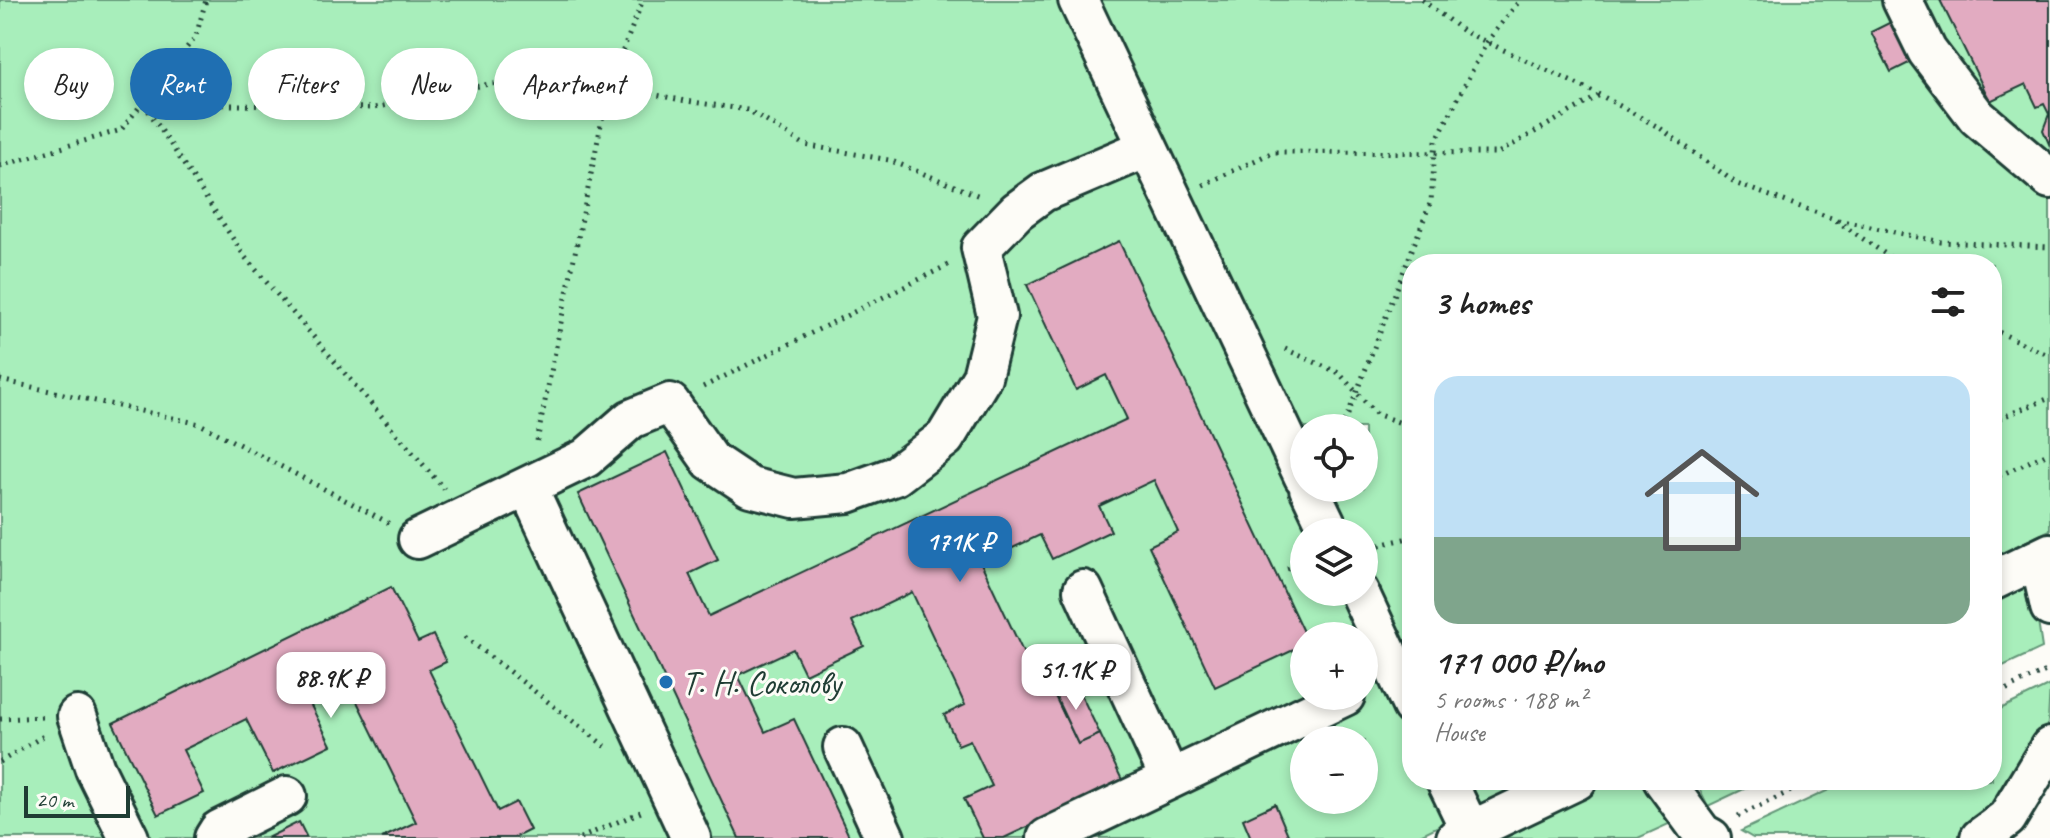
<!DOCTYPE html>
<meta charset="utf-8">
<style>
:root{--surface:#fff;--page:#f2f2f2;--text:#222;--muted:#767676;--line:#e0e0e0;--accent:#1f6fb2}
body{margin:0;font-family:Caveat,sans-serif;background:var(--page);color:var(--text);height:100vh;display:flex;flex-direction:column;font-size:30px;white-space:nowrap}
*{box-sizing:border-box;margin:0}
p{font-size:26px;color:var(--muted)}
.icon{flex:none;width:44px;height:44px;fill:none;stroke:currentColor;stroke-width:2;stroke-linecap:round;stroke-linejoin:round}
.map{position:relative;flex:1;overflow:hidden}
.side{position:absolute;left:1402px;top:254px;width:600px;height:536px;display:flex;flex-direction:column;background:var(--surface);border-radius:32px;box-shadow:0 4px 12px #0003}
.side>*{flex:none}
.top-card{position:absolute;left:24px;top:48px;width:760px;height:72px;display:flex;gap:16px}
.controls{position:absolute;left:1290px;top:414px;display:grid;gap:16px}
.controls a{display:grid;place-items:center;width:88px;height:88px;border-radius:50%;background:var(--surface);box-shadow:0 4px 12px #0003;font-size:40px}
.scale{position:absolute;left:24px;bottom:20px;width:106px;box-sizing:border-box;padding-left:8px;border:4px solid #1f3d34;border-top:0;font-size:22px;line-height:28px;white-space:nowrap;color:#1f3d34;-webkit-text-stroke:6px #fdfcf7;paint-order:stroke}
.price{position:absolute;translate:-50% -68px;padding:0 18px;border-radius:16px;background:#fff;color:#222;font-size:26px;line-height:52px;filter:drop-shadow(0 2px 4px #0008)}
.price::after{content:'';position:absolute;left:50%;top:48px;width:24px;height:18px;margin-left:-12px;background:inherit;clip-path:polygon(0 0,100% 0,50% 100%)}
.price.selected{background:var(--accent);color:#fff}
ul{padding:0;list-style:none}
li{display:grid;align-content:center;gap:16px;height:424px;padding:0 32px}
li+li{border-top:2px solid var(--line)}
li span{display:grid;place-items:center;height:248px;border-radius:24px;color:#555}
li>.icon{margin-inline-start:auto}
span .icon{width:144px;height:144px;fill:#fffc;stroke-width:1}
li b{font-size:34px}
h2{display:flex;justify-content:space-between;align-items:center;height:96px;padding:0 32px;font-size:34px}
.chip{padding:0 28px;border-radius:36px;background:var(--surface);box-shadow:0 4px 12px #0003;font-size:28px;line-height:72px}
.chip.selected{background:var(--accent);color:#fff}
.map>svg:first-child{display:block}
.green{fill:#a8eebb;stroke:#649678;stroke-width:2;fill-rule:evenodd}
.building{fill:#e2abc1;stroke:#1f3d34;stroke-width:2}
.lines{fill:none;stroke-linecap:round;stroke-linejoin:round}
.minor-casing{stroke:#1f3d34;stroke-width:44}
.path{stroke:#1f3d34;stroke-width:5;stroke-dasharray:2 6;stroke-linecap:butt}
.minor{stroke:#fdfcf7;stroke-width:38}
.poi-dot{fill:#1f6fb2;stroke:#fdfcf7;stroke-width:3}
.labels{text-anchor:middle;stroke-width:6;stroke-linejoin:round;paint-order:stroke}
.poi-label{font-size:34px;fill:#1f3d34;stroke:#fdfcf7;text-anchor:start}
</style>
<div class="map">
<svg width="2050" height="838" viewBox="0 0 2050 838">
<rect width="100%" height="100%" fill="#fdfcf7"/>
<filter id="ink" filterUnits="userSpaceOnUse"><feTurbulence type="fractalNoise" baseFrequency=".0125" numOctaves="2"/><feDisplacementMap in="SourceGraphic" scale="16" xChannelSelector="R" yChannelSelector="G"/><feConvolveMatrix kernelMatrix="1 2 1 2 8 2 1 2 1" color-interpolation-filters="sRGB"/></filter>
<g filter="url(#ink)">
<g class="green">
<path d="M0,0H2050V530L1992,558V264H1412V780H1533L1414,838H0ZM1304,428H1364V488H1304ZM1304,532H1364V592H1304ZM1304,636H1364V696H1304ZM1304,740H1364V800H1304Z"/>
<polygon points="2022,585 2037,615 2042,648 1992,671 1992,599"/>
<polygon points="2050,685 2047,739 1985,838 1753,838 1741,831 1850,780 1992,780 1992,713"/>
<polygon points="1610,780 1642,780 1650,784 1680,819 1638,838 1500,838 1502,829"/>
<polygon points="1695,780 1763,780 1708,806"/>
</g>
<g class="building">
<polygon points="1940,0 2050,0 2050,146 2043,130 2049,114 2044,104 2037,107 2026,84 1990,101"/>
<polygon points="1897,19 1917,59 1891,72 1871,32"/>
<polygon points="1119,241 1305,636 1304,645 1215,687 1149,546 1178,532 1154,480 1099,506 1111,531 1052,559 1040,535 981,563 1033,673 1042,669 1078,744 1100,734 1123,782 1004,838 983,838 964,799 992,786 970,740 958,745 944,715 965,705 912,592 852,621 864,646 805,674 793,649 738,675 765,732 794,719 850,838 739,838 578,494 667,452 718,560 689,574 709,616 1127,419 1106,375 1076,390 1027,285"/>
<polygon points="391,587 418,642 433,635 446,662 429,670 498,811 516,802 530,830 514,838 382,838 416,822 342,671 303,690 331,745 273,773 246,719 183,750 204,793 158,815 113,723"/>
<polygon points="1074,680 1100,734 1078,744 1053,691"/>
<polygon points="1275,804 1289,837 1251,838 1243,819"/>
<polygon points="299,822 307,838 267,838"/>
</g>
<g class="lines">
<defs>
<g id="minor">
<polyline points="1078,0 1304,477"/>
<polyline points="1902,0 1927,51 1977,117 2050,179"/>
<polyline points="528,488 691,838"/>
<polyline points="1309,488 1330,532"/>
<polyline points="418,539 586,458 631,419 670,403 711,461 750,487 794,498 848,493 895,476 945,438 982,377 997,316 981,248 1017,211 1043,192 1147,148"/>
<polyline points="2034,561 2044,580 2050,607"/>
<polyline points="1992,581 2050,553"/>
<polyline points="1083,590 1170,779"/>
<polyline points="1359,592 1412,706"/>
<polyline points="77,716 95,769 129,838"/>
<polyline points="843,747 885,838"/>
<polyline points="1446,780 1474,838"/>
<polyline points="1663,780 1702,833 1711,838"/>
<polyline points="214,838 219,830 287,796"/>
<polyline points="1047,838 1345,696"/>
<polyline points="1456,838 1577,780"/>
<polyline points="1980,838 2007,818 2050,747"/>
</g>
</defs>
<use href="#minor" class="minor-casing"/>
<g class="path">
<polyline points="1422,0 1463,31 1600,95 1660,128 1737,184 1834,219 1900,264"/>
<polyline points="143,103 374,108 489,84 573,78 686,101 748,110 805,145 889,160 982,197"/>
<polyline points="144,104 245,257 444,489"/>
<polyline points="0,166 121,130 196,36 206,0"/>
<polyline points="1203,185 1273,152 1498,153 1600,95"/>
<polyline points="1838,220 1941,242 2050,247"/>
<polyline points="1992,329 2050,356"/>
<polyline points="1285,349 1339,373 1376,414 1412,427"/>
<polyline points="0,380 200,424 389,523"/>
<polyline points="703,387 948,265"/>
<polyline points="1992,421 2050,398"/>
<polyline points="1404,425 1412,442"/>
<polyline points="1339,428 1347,417 1431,201 1436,141 1487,42 1520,0"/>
<polyline points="537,441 609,85 643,0"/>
<polyline points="1992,479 2050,452"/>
<polyline points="1364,549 1412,537"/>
<polyline points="1287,569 1304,564"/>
<polyline points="465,637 606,747"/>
<polyline points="1992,696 2050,669"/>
<polyline points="0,719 44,717"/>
<polyline points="0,762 45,735"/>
<polyline points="1738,816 1814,780"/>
<polyline points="580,838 641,812"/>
</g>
<use href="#minor" class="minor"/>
</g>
</g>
<circle class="poi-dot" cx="666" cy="682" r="8"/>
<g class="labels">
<g class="poi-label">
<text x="682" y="694">Т. Н. Соколову</text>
</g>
</g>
</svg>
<div class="controls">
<a><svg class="icon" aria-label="locate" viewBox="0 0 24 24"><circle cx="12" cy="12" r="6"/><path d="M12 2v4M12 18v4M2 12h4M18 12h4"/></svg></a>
<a><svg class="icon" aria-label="layers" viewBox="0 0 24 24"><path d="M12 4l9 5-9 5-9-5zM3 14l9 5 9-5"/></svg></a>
<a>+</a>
<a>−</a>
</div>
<div class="scale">20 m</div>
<b class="price selected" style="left:960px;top:584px">171K ₽</b>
<b class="price" style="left:1076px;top:712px">51.1K ₽</b>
<b class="price" style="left:331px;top:720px">88.9K ₽</b>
<div class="top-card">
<a class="chip">Buy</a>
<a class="chip selected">Rent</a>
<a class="chip">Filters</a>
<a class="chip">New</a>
<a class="chip">Apartment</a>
</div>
<section class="side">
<h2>3 homes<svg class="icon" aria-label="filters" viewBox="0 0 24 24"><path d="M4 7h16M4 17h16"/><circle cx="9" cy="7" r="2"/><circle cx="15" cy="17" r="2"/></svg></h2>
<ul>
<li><span style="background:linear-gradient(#bfe0f5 65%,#7fa58c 0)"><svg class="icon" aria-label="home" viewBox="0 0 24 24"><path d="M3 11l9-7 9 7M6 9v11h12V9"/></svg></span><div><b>171 000 ₽/mo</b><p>5 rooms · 188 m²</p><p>House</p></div></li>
</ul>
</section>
</div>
